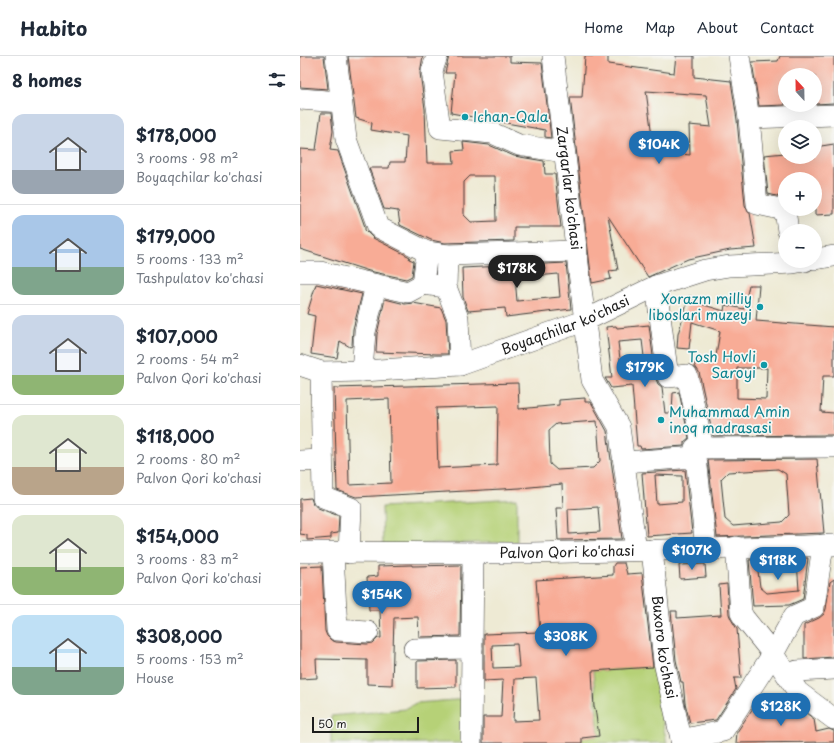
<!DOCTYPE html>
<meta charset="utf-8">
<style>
:root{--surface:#fff;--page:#f6f6f7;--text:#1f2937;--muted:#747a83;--line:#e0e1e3;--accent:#1f6fb2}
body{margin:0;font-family:"Playpen Sans",sans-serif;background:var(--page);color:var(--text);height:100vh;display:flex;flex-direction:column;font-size:15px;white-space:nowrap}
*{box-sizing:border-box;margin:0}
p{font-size:13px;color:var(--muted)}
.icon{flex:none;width:22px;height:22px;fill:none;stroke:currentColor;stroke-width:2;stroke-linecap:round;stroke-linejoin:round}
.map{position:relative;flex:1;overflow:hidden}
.details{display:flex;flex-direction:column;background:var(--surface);width:300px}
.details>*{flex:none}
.needle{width:26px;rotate:338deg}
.fabs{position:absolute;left:478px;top:12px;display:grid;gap:8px}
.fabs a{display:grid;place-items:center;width:44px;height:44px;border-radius:50%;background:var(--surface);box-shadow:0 4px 16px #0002;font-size:20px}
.scale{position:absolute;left:12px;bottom:10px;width:107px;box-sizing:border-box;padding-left:4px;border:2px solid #1c1c1c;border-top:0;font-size:11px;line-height:14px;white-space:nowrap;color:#1c1c1c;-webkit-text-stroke:3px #f6f6f2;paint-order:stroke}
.price{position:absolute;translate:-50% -34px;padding:0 9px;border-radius:14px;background:var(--accent);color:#fff;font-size:13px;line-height:26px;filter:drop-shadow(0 1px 2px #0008)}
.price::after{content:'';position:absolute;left:50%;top:24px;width:12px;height:9px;margin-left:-6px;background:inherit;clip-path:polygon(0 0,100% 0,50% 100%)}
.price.selected{background:#222;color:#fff}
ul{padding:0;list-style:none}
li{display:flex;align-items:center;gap:12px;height:100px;padding:0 12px}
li+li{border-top:1px solid var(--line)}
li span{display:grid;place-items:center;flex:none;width:112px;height:80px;border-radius:12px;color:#555}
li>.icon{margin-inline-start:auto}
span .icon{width:48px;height:48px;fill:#fffc;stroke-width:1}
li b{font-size:17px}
h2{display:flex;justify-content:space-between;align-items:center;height:48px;padding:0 12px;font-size:17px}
header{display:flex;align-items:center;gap:24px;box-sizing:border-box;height:56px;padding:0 20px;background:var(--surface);border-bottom:1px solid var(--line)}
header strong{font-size:19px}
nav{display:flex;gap:22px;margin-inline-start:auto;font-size:14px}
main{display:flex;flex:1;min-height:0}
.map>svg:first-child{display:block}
.green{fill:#b6d177;stroke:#69764a}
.building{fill:#f8ac96;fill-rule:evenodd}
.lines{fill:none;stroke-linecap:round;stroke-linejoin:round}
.minor-casing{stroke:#3c3b38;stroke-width:22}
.minor{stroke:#fff;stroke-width:21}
.culture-dot{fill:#0f9aa8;stroke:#f6f6f2;stroke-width:1.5}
.labels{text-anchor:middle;stroke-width:3.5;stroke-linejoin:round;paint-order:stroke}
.culture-label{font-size:14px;fill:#0d838f;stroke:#f6f6f2;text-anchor:start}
.street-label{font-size:14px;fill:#1c1c1c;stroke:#f6f6f2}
</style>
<header>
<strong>Habito</strong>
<nav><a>Home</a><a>Map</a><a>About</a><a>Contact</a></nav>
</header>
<main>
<section class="details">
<h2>8 homes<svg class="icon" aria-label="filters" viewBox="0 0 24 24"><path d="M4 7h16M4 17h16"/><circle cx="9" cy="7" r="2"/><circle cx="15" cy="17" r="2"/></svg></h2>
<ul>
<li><span style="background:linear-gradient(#c9d6e8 70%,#9aa5b1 0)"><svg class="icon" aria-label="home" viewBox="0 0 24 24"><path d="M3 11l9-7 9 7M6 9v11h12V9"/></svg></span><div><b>$178,000</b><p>3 rooms · 98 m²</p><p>Boyaqchilar ko'chasi</p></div></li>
<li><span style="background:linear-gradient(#a9c7e8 65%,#7fa58c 0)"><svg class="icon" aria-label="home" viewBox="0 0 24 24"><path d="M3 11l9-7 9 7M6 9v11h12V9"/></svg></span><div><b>$179,000</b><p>5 rooms · 133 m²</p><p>Tashpulatov ko'chasi</p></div></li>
<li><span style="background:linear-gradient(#c9d6e8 75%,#8fb573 0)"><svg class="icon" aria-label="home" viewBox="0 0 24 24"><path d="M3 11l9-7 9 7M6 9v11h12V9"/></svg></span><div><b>$107,000</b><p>2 rooms · 54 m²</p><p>Palvon Qori ko'chasi</p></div></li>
<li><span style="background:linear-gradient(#dfe7d0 65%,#b9a48a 0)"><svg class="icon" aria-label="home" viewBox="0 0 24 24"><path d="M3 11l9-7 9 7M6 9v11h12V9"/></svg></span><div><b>$118,000</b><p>2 rooms · 80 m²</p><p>Palvon Qori ko'chasi</p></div></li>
<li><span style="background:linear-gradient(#dfe7d0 65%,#8fb573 0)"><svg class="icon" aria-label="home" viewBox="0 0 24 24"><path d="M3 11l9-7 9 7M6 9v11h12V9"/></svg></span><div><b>$154,000</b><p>3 rooms · 83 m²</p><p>Palvon Qori ko'chasi</p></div></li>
<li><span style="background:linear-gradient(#bfe0f5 65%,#7fa58c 0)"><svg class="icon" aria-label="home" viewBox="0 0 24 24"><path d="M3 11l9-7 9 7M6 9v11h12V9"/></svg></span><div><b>$308,000</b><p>5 rooms · 153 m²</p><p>House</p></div></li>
</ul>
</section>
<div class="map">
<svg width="534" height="687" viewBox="0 0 534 687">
<rect width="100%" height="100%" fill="#f6f6f2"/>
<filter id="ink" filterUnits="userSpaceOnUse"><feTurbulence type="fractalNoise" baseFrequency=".025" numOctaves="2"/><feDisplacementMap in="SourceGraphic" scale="8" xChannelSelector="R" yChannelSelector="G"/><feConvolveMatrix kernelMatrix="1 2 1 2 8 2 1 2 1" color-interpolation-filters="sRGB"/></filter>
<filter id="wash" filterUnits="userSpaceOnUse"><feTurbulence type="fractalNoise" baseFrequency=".012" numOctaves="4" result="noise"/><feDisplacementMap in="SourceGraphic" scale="16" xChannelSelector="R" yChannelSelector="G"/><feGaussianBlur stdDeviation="0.9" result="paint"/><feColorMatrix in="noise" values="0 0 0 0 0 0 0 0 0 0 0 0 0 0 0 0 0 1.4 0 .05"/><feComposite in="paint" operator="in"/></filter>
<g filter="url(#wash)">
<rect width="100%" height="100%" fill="#eeead4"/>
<g class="green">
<polygon points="217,443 217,486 83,489 82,451"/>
<polygon points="359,610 363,669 367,687 282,687 282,682 299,680 293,615"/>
<polygon points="168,643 167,687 31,687 31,660 105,653 116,647"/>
</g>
<g id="blocks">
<g class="building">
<polygon points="0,0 24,0 28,33 0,31"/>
<path d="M48,0H123L120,17L125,53L127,107H154L153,95L164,94L163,86L189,89L214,100L244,105L245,118H255L261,171H214V185L145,187L131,184L100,169L98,155L84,153L69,112H89L90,106H105L107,80L71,74L72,67L56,62ZM170,120H195L196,165L171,166L164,159V126Z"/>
<polygon points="149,0 210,0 210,6 242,7 251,82 245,81 245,74 151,57 155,17 145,17"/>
<path d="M285,0H308V8L374,17L376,0H394V21L431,25L437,64L445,149L448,156L450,157L456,192L430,194L388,203L348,221L308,160L318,214L309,215L311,223L292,227L270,41H282ZM346,35L406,39L411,71L389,69L390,99L354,95Z"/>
<polygon points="480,0 534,0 534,47 515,48 515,19 485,19 485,49 459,50 452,6 478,5"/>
<polygon points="21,57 31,57 33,75 30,94 38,95 65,171 65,174 73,182 110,201 109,203 114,205 112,220 106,223 69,215 0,193 0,93 16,94"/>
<polygon points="534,88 534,158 515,159 515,123 485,123 485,142 468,138 464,99 485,97 485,101 515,101 515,91"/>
<path d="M266,207L271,253L206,261L205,252L168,255L163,241L162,212ZM258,218L260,241L217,245L215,222Z"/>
<polygon points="16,228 62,238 53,273 52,290 50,291 40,285 37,302 11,298 15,260 7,258"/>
<path d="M449,229H459L456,265L534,271V320H523L521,356L534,357V379L413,380L399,316L395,310L394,304L415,306L420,275L392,266L389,293L377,292L378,278L389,240L395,241L394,246L424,255L425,249L444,253ZM437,312H467L466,343L437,342Z"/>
<polygon points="85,243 105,248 113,247 141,252 146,264 148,298 136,298 76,296 77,278"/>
<path d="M349,269L356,323L358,328L362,331L365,357H372L373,337L379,336L389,382L384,386V390L341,393L340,390H337L332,330L311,332L305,322H312L306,271L316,270L317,272ZM342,284L346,317L322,320L318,286Z"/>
<path d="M218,327L219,353L259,349V344L285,342V346H291L307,375L322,483L258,484L256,452H263L262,428L220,432L56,441L37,434L34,332ZM89,343L91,427L49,429L47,345ZM198,350L197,409L138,412L136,352ZM297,365L300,405L293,412L257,414L250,408L249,374L256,368ZM298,451L300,476L269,478L268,453Z"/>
<path d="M517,403L524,477L417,481L408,404ZM478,413L486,418L489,459L482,466L433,470L425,463L421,423L428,416Z"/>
<path d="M385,414L392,477L347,480L342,417ZM355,419L382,420V446L357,448Z"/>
<polygon points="11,442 13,448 18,452 39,460 38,477 31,478 31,482 7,484 7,479 0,478 0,443"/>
<path d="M508,502L503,543L489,549L453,550L449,504ZM497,505L499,534L467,537L460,531L458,515L465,508Z"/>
<path d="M315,507H324L327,518L342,517L353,611L292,615L294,652H295L299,680L282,682V687H183V661H201L203,624L184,625V578L240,576L236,524L313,519V510ZM217,588L219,611L193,612L192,589ZM236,622L239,664L213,665L215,623Z"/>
<polygon points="405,508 406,521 380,523 379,509"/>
<polygon points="112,509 112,510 161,509 160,580 119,581 118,561 94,562 92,629 67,628 67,604 16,603 17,622 0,623 0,511 22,510 25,575 27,580 31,584 36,586 67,588 73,587 78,582 81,582 80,554 69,554 67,521 78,520 78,510"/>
<polygon points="534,523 534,601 504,603 504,569 519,562 524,558 526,553 530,526"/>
<polygon points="427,528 429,558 431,563 437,573 441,622 434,622 436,633 416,664 390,667 385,647 383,626 381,626 376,604 371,555 377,555 377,562 421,559 419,529"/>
<polygon points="156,604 156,631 117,632 117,605"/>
<polygon points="497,650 514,663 516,676 529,673 534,675 534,686 436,687 437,676 453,652"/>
</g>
</g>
</g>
<g filter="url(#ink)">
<use href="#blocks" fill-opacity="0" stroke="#3c3b38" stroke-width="1"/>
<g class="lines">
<defs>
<g id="minor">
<polyline points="36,0 46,83 78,171 127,196"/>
<polyline points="137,0 132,15 140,72 192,77 219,89 264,96"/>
<path id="s1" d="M253,0L292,324L319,371L336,494"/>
<polyline points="439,0 449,62 457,148 485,154 488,175"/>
<polyline points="0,43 41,46"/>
<polyline points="449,62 534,59"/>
<polyline points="147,199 276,195"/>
<polyline points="515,203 534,200"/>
<polyline points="0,216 20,216 108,236 123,228"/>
<polyline points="356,230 368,321 387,319 403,392"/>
<polyline points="146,231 123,228 127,196 147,199 146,231 158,262 160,309"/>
<path id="s2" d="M0,309L21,316L62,315L160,309L284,265L356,230L380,222L405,214L429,210L493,207L505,205"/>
<polyline points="62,315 65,276 76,229"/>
<polyline points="21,316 23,441 51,452 49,497"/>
<polyline points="0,405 22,404"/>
<polyline points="324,406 396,401"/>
<polyline points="436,491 441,557 444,562 473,598 498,636 534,663"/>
<polyline points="406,493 395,392 534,391"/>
<path id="s3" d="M352,494L364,606L382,687"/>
<path id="s4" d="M0,496L230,497L406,493L534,489"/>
<polyline points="33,497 37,574 68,576"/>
<polyline points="114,593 172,592"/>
<polyline points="497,615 534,613"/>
<polyline points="381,684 423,675 473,598 494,560 514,551 523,489"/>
<polyline points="171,687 173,497"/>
</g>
</defs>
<use href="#minor" class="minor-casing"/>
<use href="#minor" class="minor"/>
</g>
</g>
<g class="culture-dot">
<circle cx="165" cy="61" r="4"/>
<circle cx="460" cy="251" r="4"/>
<circle cx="464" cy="309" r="4"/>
<circle cx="361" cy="364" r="4"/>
</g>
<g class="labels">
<g class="culture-label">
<text x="173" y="66">Ichan-Qala</text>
<text x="452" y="248" text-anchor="end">Xorazm milliy<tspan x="452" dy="16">liboslari muzeyi</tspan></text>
<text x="456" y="306" text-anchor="end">Tosh Hovli<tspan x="456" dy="16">Saroyi</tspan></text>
<text x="369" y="361">Muhammad Amin<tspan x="369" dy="16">inoq madrasasi</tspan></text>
</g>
<g class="street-label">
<text dy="5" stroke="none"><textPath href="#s1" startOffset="133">Zargarlar ko'chasi</textPath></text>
<text dy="5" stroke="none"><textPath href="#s2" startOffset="274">Boyaqchilar ko'chasi</textPath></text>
<text dy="5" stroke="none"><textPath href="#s4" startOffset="267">Palvon Qori ko'chasi</textPath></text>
<text dy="5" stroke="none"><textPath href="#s3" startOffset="98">Buxoro ko'chasi</textPath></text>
</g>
</g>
</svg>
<div class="fabs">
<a><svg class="needle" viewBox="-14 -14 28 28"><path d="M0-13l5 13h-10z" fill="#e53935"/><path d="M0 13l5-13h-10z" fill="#747a83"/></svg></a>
<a><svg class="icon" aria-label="layers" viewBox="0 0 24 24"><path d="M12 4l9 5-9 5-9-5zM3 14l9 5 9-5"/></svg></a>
<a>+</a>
<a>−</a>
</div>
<div class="scale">50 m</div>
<b class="price" style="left:359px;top:109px">$104K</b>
<b class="price selected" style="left:217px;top:233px">$178K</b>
<b class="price" style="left:345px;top:332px">$179K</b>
<b class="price" style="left:392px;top:515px">$107K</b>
<b class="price" style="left:478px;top:525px">$118K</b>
<b class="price" style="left:82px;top:559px">$154K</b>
<b class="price" style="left:266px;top:601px">$308K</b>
<b class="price" style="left:481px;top:671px">$128K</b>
</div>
</main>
